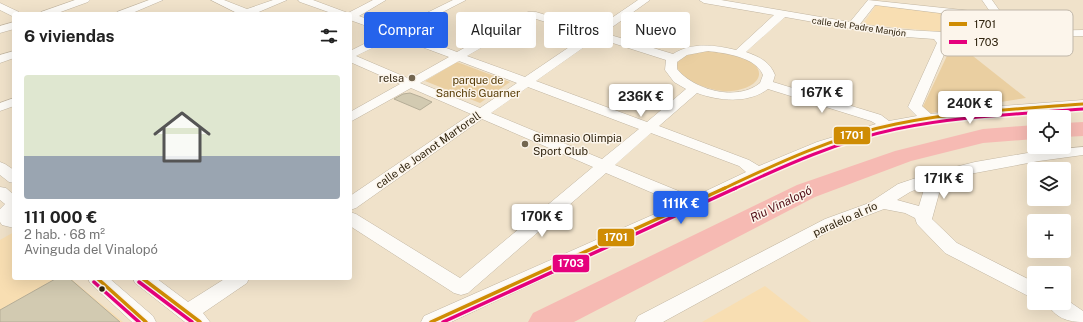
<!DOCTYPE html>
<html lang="es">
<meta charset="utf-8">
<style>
:root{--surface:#fff;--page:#f6f6f6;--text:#222;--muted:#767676;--line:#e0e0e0;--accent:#2563eb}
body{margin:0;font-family:"Public Sans",sans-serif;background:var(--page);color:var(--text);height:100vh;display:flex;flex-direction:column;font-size:15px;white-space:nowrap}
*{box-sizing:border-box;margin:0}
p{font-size:13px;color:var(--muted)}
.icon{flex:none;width:22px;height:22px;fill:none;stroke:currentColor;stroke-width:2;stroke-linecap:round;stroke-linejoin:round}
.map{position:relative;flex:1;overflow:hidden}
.panel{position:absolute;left:12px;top:12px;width:340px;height:268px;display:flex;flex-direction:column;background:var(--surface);border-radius:4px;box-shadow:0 4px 16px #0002}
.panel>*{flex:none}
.guide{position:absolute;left:364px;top:12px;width:380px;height:36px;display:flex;gap:8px}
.buttons{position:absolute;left:1027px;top:110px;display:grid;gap:8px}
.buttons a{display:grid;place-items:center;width:44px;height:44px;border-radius:4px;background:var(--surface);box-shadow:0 4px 16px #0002;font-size:20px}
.price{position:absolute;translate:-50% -34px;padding:0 9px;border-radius:4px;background:#fff;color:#222;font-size:13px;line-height:26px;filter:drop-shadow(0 1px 2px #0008)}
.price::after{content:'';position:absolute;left:50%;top:24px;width:12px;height:9px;margin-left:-6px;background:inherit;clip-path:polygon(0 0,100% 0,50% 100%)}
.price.current{background:var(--accent);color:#fff}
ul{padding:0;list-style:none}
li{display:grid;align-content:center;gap:8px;height:212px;padding:0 12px}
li+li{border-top:1px solid var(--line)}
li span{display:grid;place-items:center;height:124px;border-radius:4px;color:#555}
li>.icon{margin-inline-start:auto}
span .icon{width:72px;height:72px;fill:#fffc;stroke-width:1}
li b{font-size:17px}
h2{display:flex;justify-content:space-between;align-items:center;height:48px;padding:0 12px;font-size:17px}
.pill{padding:0 14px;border-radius:4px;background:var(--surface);box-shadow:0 4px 16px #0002;font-size:14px;line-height:36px}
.pill.current{background:var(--accent);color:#fff}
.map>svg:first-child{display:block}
.built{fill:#f8deb2}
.green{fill:#eacfa1}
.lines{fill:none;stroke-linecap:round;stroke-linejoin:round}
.river{fill:#f6bab3;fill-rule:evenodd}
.building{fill:#d2cab1;stroke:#b5ad97}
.minor-casing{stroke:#c1b5a1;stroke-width:1}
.minor{fill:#fdfbf7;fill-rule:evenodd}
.bus-1-far1-casing{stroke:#fcf5eb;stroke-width:6}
.bus-1-casing{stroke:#fcf5eb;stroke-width:6}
.bus-2-far1-casing{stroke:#fcf5eb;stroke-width:6}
.bus-2-casing{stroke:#fcf5eb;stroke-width:6}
.bus-1-far1{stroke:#cf8c03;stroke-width:3}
.bus-1{stroke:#cf8c03;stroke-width:3.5}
.bus-2-far1{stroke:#e5007d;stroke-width:3}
.bus-2{stroke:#e5007d;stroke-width:3.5}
.poi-dot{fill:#736650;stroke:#fcf5eb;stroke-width:1.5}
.bus-dot{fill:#30240f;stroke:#fcf5eb;stroke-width:1.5}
.labels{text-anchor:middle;stroke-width:3;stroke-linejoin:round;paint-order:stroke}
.far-street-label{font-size:9px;fill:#30240f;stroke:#fcf5eb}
.poi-label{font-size:11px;fill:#30240f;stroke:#fcf5eb;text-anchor:end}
.park-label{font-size:11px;fill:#563b05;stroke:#fcf5eb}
.street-label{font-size:11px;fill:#30240f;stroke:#fcf5eb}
.water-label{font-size:12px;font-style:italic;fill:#500b15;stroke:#fcf5eb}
.key{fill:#fcf5eb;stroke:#bfb6a9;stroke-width:1}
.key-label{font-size:11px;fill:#30240f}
.line-badge{stroke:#fcf5eb;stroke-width:1.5}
.badge-label{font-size:11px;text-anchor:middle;font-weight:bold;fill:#fff}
</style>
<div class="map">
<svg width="1083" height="322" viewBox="0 0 1083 322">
<rect width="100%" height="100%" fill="#f0e2ca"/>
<g class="built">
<polygon points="877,4 997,17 1006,32 942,32 863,24"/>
<polygon points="14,232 14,278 70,278 123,322 0,322 0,240"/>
<polygon points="765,286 811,322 702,322"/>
</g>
<g class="green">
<polygon points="954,41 1026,98 919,115"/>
<path d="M702,51C714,51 727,52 739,56C771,67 762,88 731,91C702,94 644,62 702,51Z"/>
<polygon points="457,62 510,82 480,103 425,81"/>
</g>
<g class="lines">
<g class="river">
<polygon points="1083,122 1083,136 1064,137 1064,123"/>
<polygon points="1034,125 1034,139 983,143 911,161 815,197 574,322 528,322 533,313 797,185 895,151 983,129"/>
</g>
</g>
<g class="building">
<polygon points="410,93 421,97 432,102 420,110 394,99 403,94"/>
<polygon points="57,278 69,278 120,322 0,322 0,310"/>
</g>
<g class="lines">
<defs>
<g id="minor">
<polygon points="75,0 90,0 88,2 55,14 40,14 41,12"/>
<polygon points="149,0 163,0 130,14 116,14 117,12"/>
<polygon points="211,0 224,0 247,9 273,0 287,0 254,14 239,14"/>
<path d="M298,0H313L348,13L373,0H386L359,16L394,29L453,0H466L404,32L457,52L528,12H536L594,30L638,0H650L604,33L673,54C692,42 715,45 736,50L774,15L704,3L699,0H721L850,22L868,0L991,13L982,0H992L1007,21L1006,23H998L996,20L875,5L860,24C934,37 1008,31 1083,30V36L946,39L949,43L922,106L931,114L1002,106L1083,100V108L948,119L895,128L851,140L782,167L451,322H421L424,316L675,205L669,200L606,173L468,293L461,295L454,293L350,226V212L356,214L460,278L593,167L482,119L356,208L350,210V196L471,114L411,88L350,122V112L400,84L350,62V51L386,33L350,20V14H334L300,2ZM785,17L893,36L934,39L937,43L908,107L917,116L889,121L881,115L773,82L775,75C770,62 760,57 746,52ZM533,18L587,35L525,77L467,56ZM395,37L449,57L410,79L356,56ZM597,38L666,60L665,70L674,82L686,89L647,122L536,81ZM708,51C725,53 756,57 763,75L760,83C737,102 694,90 677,69V62L687,55ZM459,61L517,83L480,108L420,83ZM528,87L639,129L602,159L491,113ZM768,89L871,121L876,124L817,142L759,166L749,160L659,126L697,93C719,101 748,104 768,89ZM651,133L739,166L746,172L689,199L681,192L615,165Z"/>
<polygon points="0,3 19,12 20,14 14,14 14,17 0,10"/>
<polygon points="14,22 14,29 0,33 0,26"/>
<polygon points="14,51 14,58 0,63 0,55"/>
<polygon points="14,98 14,106 0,111 0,103"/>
<path d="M1083,147V155L1039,161L943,179L932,219L957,243L1034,282V299L945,253L917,224L915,218L905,213L884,209L837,227L663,322H635L638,316L825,219L869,203L898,184L931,173L975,162L1039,151ZM925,186L919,206L897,200L910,192Z"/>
<polygon points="0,162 5,164 14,170 14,183 9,182 0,175"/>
<polygon points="0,187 6,188 14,195 14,228 2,225 0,222 0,209 5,204 0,200"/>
<polygon points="88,278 109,278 153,316 156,322 132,322 90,283"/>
<polygon points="133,278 156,278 188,302 226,278 249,278 247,283 203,313 210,322 185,322 135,283"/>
<path d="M1064,298L1083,311V322C1068,322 1055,318 1047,303H1064Z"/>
</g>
</defs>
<use href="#minor" class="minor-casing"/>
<use href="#minor" class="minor"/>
<defs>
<path id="bus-1-far1" d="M723,189C778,163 835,136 896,124C957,111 1021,109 1083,104"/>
<g id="bus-1">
<polyline points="97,278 146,322"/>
<polyline points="142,278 200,322"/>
<polyline points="431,322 725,188"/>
</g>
<path id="bus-2-far1" d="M734,189C786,165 839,141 896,129C957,116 1021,114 1083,109"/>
<g id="bus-2">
<polyline points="94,282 139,322"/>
<polyline points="139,282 192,322"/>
<polyline points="443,322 736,188"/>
</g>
</defs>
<use href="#bus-1-far1" class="bus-1-far1-casing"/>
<use href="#bus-1" class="bus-1-casing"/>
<use href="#bus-2-far1" class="bus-2-far1-casing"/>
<use href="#bus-2" class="bus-2-casing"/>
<use href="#bus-1-far1" class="bus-1-far1"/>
<use href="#bus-1" class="bus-1"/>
<use href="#bus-2-far1" class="bus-2-far1"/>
<use href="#bus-2" class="bus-2"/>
</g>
<g class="poi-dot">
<circle cx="412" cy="78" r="4"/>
<circle cx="525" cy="144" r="4"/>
</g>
<circle class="bus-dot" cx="102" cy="289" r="3.5"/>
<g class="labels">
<g class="far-street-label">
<text transform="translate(859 27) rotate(8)" y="3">calle del Padre Manjón</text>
</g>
<g class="poi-label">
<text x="404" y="82">relsa</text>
<text x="533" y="142" text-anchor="start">Gimnasio Olimpia<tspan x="533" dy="13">Sport Club</tspan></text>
</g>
<g class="park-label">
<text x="478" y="84">parque de<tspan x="478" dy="13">Sanchís Guarner</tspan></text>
</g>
<g class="street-label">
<text transform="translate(428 150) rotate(-35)" y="4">calle de Joanot Martorell</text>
<text transform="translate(845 219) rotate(-24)" y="4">paralelo al río</text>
</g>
<g class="water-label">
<text transform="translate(781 204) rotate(-26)" y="4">Riu Vinalopó</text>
</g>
</g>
<rect x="941" y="10" width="132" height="46" rx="6" class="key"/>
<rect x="949" y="22" width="18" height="4" fill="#cf8c03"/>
<rect x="949" y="40" width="18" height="4" fill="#e5007d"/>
<g class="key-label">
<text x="974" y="28">1701</text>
<text x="974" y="46">1703</text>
</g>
<g class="line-badge">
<rect x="833" y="126" width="38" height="19" rx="4" fill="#cf8c03"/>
<rect x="597" y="228" width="38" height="19" rx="4" fill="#cf8c03"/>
<rect x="552" y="254" width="38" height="19" rx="4" fill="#e5007d"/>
</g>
<g class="badge-label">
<text x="852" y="139">1701</text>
<text x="616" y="241">1701</text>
<text x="571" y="267">1703</text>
</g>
</svg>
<div class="buttons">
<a><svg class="icon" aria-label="locate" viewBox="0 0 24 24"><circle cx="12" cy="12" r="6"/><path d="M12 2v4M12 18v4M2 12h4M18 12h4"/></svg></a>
<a><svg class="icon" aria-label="layers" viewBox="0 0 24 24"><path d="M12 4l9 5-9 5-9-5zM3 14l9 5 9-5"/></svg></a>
<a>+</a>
<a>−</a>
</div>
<b class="price" style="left:822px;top:114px">167K €</b>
<b class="price" style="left:641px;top:118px">236K €</b>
<b class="price" style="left:970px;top:125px">240K €</b>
<b class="price" style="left:944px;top:200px">171K €</b>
<b class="price current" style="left:681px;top:225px">111K €</b>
<b class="price" style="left:542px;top:238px">170K €</b>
<div class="guide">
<a class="pill current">Comprar</a>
<a class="pill">Alquilar</a>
<a class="pill">Filtros</a>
<a class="pill">Nuevo</a>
</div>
<section class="panel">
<h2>6 viviendas<svg class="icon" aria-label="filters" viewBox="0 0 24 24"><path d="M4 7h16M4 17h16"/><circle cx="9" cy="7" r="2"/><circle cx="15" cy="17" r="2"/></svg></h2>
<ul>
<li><span style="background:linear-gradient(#dfe7d0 65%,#9aa5b1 0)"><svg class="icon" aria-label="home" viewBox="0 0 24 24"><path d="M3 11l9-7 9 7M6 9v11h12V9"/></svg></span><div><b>111 000 €</b><p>2 hab. · 68 m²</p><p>Avinguda del Vinalopó</p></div></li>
</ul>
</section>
</div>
